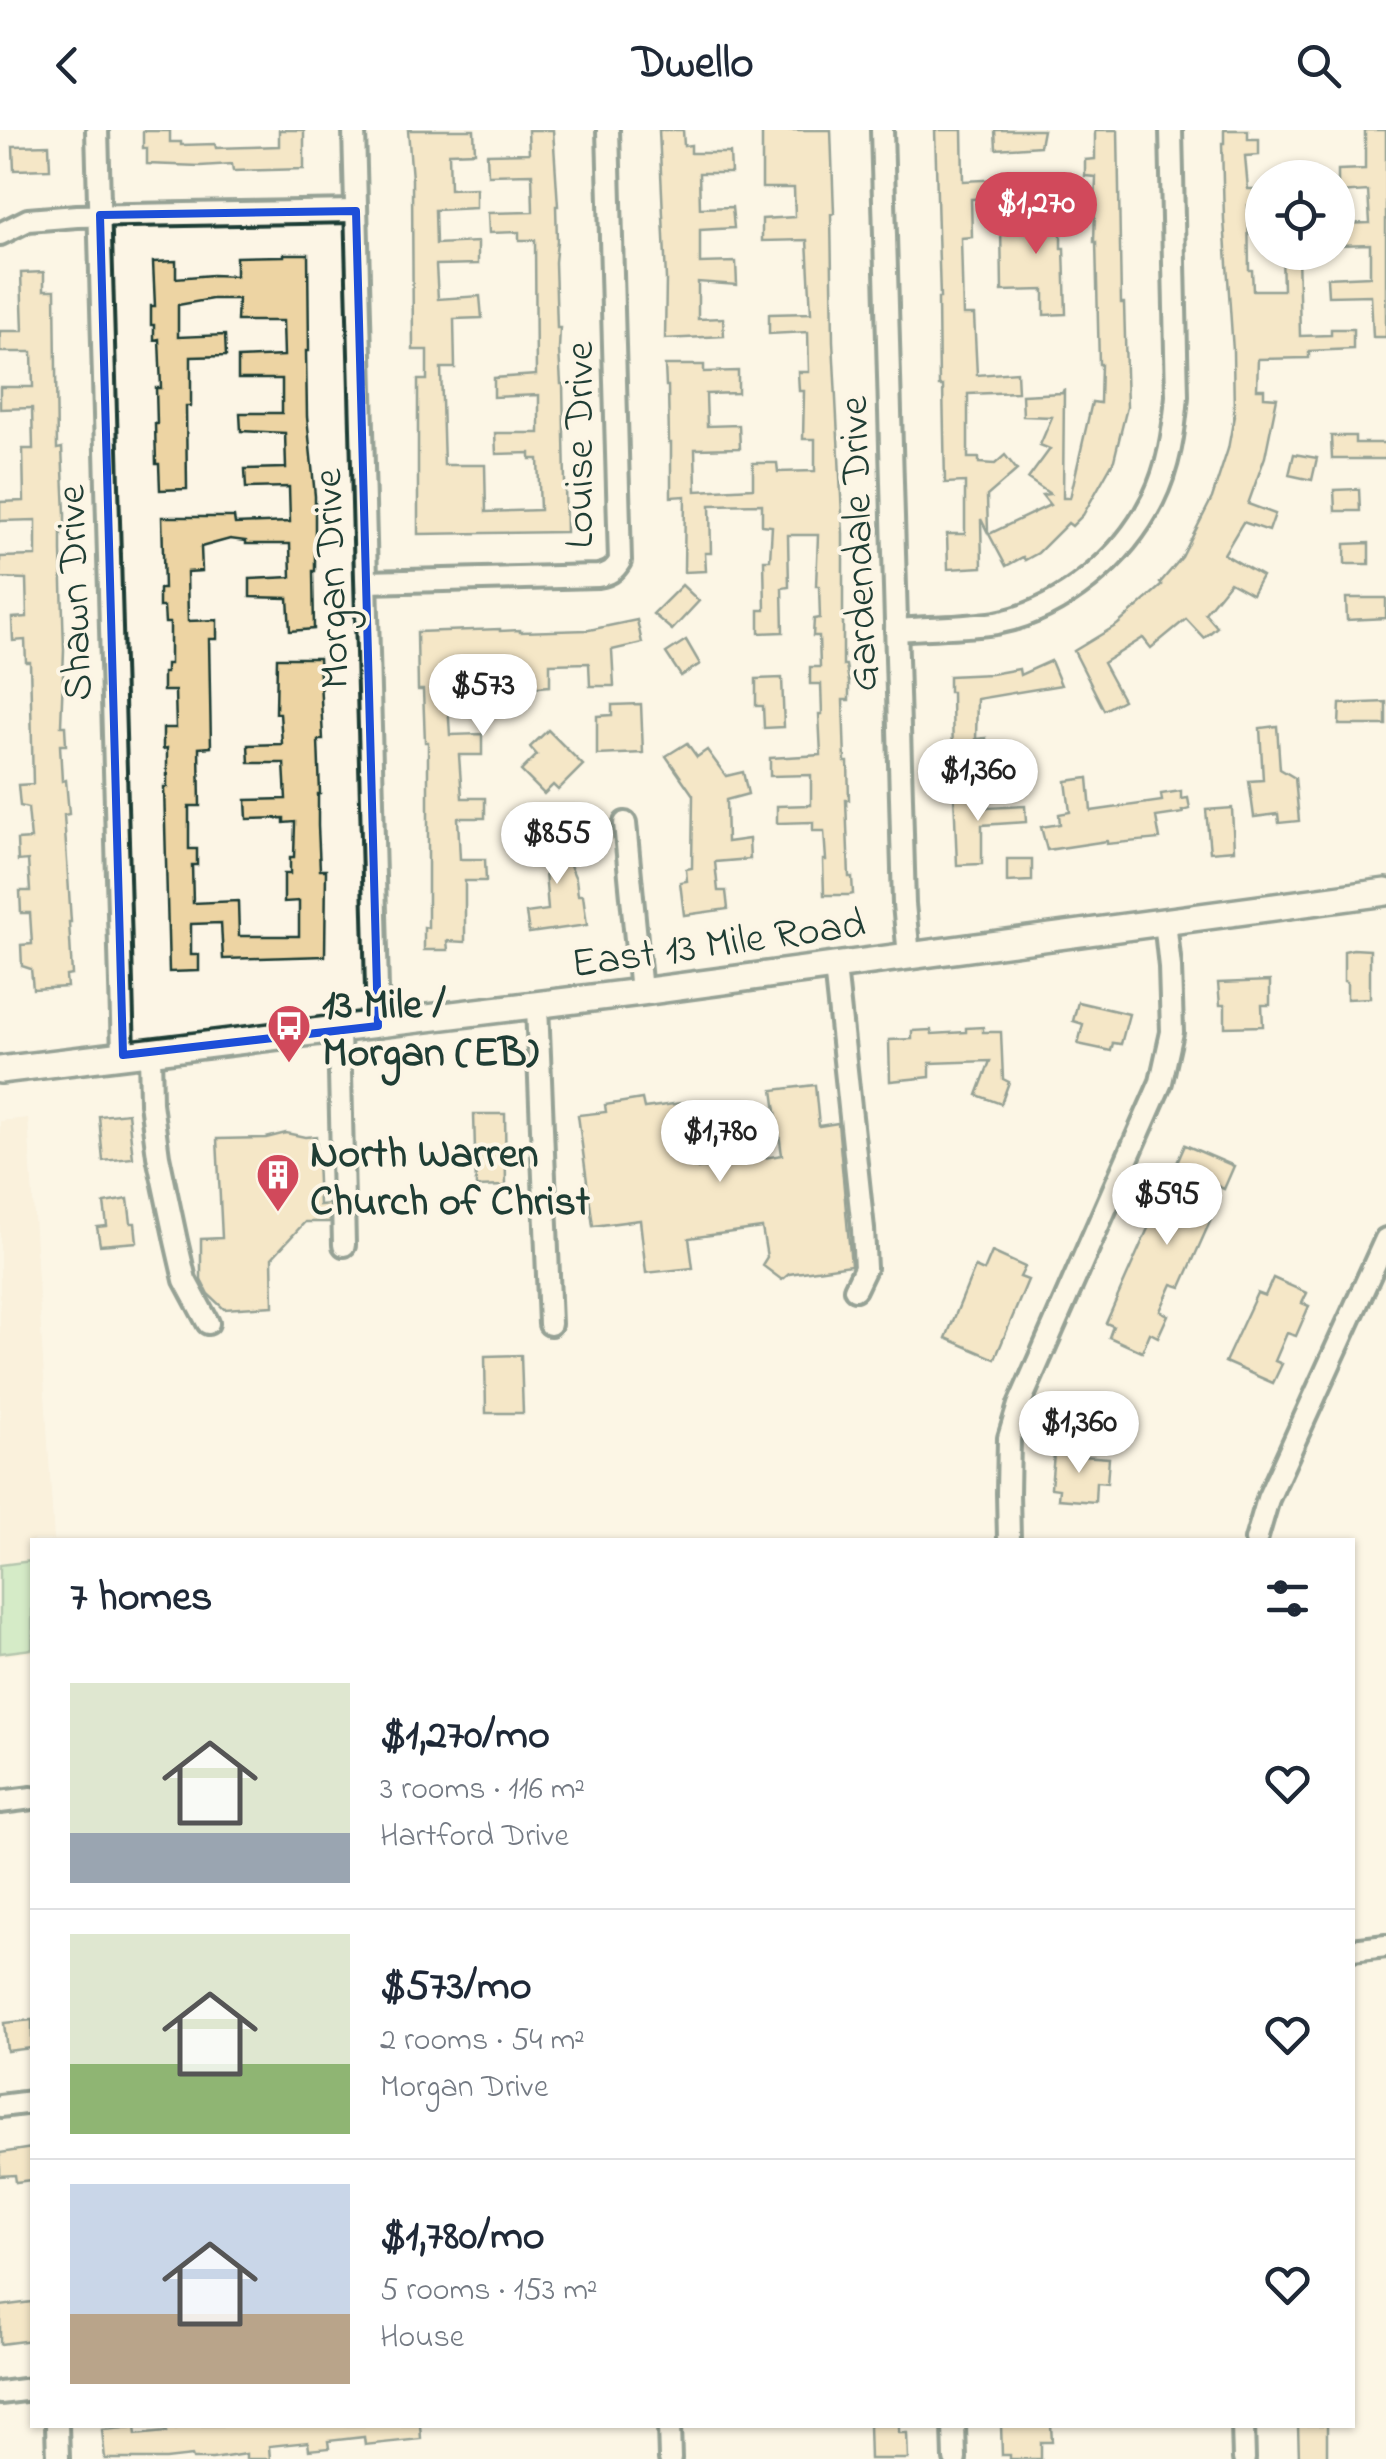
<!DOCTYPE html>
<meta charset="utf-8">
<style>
:root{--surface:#fff;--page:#f6f6f7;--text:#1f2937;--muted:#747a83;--line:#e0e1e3;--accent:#d1495b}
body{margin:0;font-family:"Indie Flower",sans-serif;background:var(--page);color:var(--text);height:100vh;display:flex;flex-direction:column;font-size:38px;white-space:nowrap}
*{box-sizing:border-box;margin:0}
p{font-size:32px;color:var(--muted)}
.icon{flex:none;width:55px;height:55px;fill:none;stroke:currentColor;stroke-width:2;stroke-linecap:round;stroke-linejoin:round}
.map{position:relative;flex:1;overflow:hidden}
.sheet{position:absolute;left:30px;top:1408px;width:1325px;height:890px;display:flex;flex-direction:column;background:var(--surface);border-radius:0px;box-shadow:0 2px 8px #0004}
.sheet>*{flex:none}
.fabs{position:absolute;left:1245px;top:30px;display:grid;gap:20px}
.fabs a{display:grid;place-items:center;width:110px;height:110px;border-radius:50%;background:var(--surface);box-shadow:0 2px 8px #0004;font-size:50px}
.price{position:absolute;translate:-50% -85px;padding:0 22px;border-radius:35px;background:#fff;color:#222;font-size:32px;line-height:65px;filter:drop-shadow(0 2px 5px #0008)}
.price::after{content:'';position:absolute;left:50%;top:60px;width:30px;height:22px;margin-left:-15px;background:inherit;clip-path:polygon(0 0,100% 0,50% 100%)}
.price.active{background:var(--accent);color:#fff}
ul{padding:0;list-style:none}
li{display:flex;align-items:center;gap:30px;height:250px;padding:0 40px}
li+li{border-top:2px solid var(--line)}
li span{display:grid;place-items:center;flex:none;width:280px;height:200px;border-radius:0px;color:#555}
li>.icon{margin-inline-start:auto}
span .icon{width:120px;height:120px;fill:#fffc;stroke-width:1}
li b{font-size:42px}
h2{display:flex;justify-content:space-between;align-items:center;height:120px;padding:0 40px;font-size:42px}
header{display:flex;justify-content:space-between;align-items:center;height:130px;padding:0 40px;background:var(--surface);font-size:45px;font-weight:700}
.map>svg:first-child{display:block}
.built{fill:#f8ebd1}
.green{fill:#a6dea3;stroke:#628e6c;stroke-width:2.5}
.building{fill:#edd4a3;stroke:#1f3d34;stroke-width:2.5}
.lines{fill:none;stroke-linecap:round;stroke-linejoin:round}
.minor-casing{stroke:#1f3d34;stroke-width:28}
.major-casing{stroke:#1f3d34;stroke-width:32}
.minor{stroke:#fcf5e5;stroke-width:20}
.major{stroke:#fcf5e5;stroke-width:25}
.marked{fill:none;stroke:#1d4ed8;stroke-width:8;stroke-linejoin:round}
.labels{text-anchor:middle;stroke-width:8;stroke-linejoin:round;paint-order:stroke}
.street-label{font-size:42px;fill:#1f3d34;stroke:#fcf5e5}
.poi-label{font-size:42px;font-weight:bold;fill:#1f3d34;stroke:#fcf5e5;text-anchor:start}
</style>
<header><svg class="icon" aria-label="back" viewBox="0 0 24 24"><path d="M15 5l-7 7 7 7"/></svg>Dwello<svg class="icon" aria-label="search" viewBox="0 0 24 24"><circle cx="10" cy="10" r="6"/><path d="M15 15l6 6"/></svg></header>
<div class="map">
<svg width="1386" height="2329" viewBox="0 0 1386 2329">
<rect width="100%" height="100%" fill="#fcf5e5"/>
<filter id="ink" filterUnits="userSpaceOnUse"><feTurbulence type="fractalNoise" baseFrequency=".01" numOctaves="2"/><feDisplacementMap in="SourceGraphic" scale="20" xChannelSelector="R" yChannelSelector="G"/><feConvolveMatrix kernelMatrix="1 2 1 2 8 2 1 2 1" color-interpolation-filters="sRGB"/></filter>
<g filter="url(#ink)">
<polygon class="built" points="28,988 54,1410 32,1410 32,1522 0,1526 0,991"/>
<polygon class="green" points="32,1431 32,1519 0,1523 0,1435"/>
<g class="building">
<polygon points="279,0 304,0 304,39 233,41 232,34 200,36 147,34 147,18 143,18 143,1 170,1 170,12 181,12 181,15 215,14 216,18 279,16"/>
<polygon points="408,0 474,0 475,22 449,23 450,59 476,58 476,78 435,80 436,114 478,112 478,134 436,135 438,169 480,166 482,188 454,189 455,238 441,238 444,335 485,335 486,382 540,380 538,329 530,329 530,323 496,324 495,303 539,303 539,265 494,267 494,248 536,245 535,110 519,110 519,102 489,103 488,83 533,82 532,44 488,45 487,24 529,23 528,0 553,0 558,76 556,76 557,111 555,132 557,198 560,198 559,220 561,254 563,254 566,402 418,404 418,250 427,250 427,220 413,220 412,49"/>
<polygon points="659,0 683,0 684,16 691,15 691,23 730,23 731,43 699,43 700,78 732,77 734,98 700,100 700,133 736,132 737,155 698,152 698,189 723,188 724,206 665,209 666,149"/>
<polygon points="762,0 831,0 834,83 831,84 833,211 843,404 843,535 846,535 849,552 849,570 843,570 845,632 848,632 849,670 846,670 849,747 852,747 853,764 849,765 824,765 823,730 826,730 824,701 813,701 813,692 777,693 777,676 811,675 811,645 770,646 770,628 821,625 819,584 822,584 821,554 810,554 810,537 820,537 819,506 813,506 814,489 820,488 819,456 816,456 818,405 788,405 789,457 782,458 783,502 759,503 759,480 765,480 764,430 770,430 772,396 762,395 762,374 710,375 711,423 705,423 706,441 684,442 685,366 671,367 671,313 669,313 668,256 666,256 665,235 704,235 704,242 738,241 738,263 706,264 707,296 739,295 740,318 695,319 696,361 753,358 753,333 777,333 778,342 815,341 815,309 803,309 804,261 799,261 798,242 809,242 808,202 769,204 769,184 811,183 807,110 762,111 762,89 795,87 794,58 762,58"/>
<polygon points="935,0 962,0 963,51 1004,49 1004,68 971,69 972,107 961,108 963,185 974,185 977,245 1017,242 1018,262 968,264 968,328 979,328 979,333 995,334 1005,325 1017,340 987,366 988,403 981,389 982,437 948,439 947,404 965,404 965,352 945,353 943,256 939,256 938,168 940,168"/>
<polygon points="995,0 1043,0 1040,16 996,19"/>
<polygon points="1095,0 1118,0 1121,173 1124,173 1127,277 1114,330 1083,385 1072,396 1068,393 1038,423 1025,430 1023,427 1006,436 989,404 1050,375 1042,365 1050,364 1028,349 1050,319 1040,315 1052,287 1023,286 1022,265 1062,263 1064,259 1063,368 1070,368 1092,272 1100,273 1101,234 1099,234 1096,112 1094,112 1096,47 1085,46 1085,30 1095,29"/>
<polygon points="1224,0 1248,0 1248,9 1259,9 1259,25 1245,26 1248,59 1258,59 1258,75 1248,75 1249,140 1252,140 1253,160 1283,160 1282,122 1298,122 1300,206 1331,205 1331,199 1353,199 1353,219 1309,221 1309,228 1258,229 1257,259 1264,259 1264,267 1277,268 1265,327 1248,374 1275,384 1269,401 1243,392 1224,424 1262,446 1252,464 1230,452 1205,483 1217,497 1204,508 1186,489 1151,518 1143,508 1103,533 1123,570 1104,580 1074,521 1117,495 1162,455 1160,453 1182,427 1212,368 1228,319 1234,286 1233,221 1224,90 1222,13 1224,13"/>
<polygon points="1365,0 1386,0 1386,207 1373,207 1371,165 1328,166 1327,148 1370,146 1370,114 1338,115 1338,94 1370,93 1368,61 1338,63 1338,40 1365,39"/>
<polygon points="49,15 50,39 14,40 13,16"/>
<polygon points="1061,69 1061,118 1064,118 1066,184 1044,185 1044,160 1002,161 1001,94 1039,93 1039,70"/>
<polygon points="284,124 308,124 309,221 306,221 307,287 315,366 315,441 313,441 314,499 290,501 288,468 250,467 250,449 291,447 290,414 246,414 246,411 230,409 201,417 202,441 187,442 188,491 217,490 217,509 209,509 211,617 199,618 200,676 189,676 189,719 197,719 197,735 192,735 193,773 238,771 239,806 299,806 299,771 284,772 284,744 290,744 290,727 294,727 295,692 284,693 284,688 247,689 246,670 286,669 284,633 249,633 248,615 282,614 280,583 276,583 277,528 319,528 323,610 318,610 320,664 318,664 318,696 320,740 326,740 325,826 223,829 221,793 191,794 191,825 199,825 199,841 169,842 164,657 167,657 167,618 163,619 163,598 176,598 175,561 163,561 163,543 166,543 166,534 170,534 170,493 165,493 164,477 159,477 159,459 164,459 162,387 234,387 235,394 290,392 289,357 246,358 245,339 286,338 285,303 241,301 240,283 282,283 282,249 238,249 238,228 284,226 283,191 237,191 238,169 212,169 178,175 178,207 225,205 226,226 191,227 191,276 186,276 187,359 160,360 159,334 156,334 155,294 157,294 156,258 161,258 159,209 154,210 154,195 151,195 151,176 155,176 153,132 176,131 176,148 212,145 236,146 236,127 284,126"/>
<polygon points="44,142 44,160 55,160 57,319 62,318 65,383 65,400 61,400 61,421 64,520 61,596 65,596 66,615 60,615 62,651 66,650 69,684 64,685 71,792 69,792 72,845 66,846 67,857 33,859 31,839 22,836 21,815 32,814 30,783 21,783 20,761 30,761 28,730 18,731 17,710 31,709 28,678 20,676 18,655 33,654 30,532 26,532 25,510 13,511 12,488 27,487 26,449 0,448 0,427 36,426 36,390 0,391 0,372 24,371 23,319 33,319 32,278 0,279 0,257 33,257 32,222 0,222 0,201 23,201 21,143"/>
<polygon points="1331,306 1355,306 1355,313 1386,313 1386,329 1332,329"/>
<polygon points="1294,324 1317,328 1312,350 1289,345"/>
<polygon points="1359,359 1360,381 1335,381 1334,360"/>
<polygon points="1369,413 1369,434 1345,434 1345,414"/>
<polygon points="682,455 699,471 672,500 653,484"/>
<polygon points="1346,468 1386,468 1386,488 1347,490"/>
<polygon points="637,490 642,513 612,520 614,556 590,556 589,533 550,534 550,556 527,558 527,530 488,534 489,558 447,558 450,605 482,604 482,625 459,625 462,668 485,668 485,688 458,688 460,729 485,729 486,751 465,751 465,812 447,811 448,820 424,820 424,797 428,798 428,612 425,612 423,560 418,560 417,502 500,499 500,501 520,500 520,502 589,500"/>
<polygon points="686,510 700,534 681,546 666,523"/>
<polygon points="1051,531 1061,555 977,569 976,609 986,608 987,636 953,637 952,562 949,562 949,546 991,544 1019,539 1020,545"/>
<polygon points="782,548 784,597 764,598 763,576 756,576 756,549"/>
<polygon points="1386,572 1386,595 1339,595 1340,574"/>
<polygon points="641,574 643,623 597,625 597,586 612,585 612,575"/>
<polygon points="1277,596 1280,639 1295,648 1299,691 1279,693 1278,684 1254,687 1249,651 1263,650 1260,598"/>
<polygon points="548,600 583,635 558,660 553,655 544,664 521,641 537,625 530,617"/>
<polygon points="687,613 697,627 707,620 726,646 743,642 748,664 726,670 727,712 749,709 750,729 715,732 718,761 726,761 728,779 684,785 680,752 687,751 686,739 692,738 693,665 666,626"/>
<polygon points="1088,648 1091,681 1162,671 1161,664 1181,661 1181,669 1188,668 1190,679 1182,681 1183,683 1156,687 1160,709 1107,714 1107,711 1047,720 1041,697 1060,694 1059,684 1070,682 1066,651"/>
<polygon points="954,663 988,664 988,678 1025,676 1026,692 982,695 982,734 957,735"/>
<polygon points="1232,678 1234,720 1210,722 1206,680"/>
<polygon points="553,696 576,749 578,765 583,765 587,795 529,803 526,783 548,780 545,742 530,705"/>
<polygon points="1007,729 1032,729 1032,751 1007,752"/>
<polygon points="1353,819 1370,820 1370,868 1347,869 1347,852 1344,851 1344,821"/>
<polygon points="1270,851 1270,875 1262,875 1263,896 1225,897 1225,875 1220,875 1218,853"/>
<polygon points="1078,872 1129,884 1121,914 1113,913 1111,921 1078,914 1083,894 1073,891"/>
<polygon points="983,897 983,902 1001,902 1003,949 1009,952 1001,974 977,965 990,931 930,933 930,947 890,951 889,910 912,909 912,901 931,900 932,904 966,902 966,898"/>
<polygon points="815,955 819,996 838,993 851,1135 789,1144 782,1150 762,1135 767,1127 762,1098 689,1108 693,1138 646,1143 640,1090 593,1096 578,985 606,982 605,975 642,969 644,978 689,972 698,1039 782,1025 773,960"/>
<polygon points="128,983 133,1028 103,1031 99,986"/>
<polygon points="474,984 505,984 506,1056 476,1057"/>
<polygon points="286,1003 305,1007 316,1006 319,1075 329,1074 330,1092 305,1092 272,1128 273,1176 224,1179 208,1164 201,1150 201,1109 222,1108 217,1009 266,1008"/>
<polygon points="1185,1015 1234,1036 1224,1059 1215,1055 1203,1082 1212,1087 1181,1157 1172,1154 1160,1181 1168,1185 1158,1207 1150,1203 1142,1222 1109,1207 1113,1196 1106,1193"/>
<polygon points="128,1069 131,1093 135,1093 137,1112 100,1115 97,1097 107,1096 104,1073"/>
<polygon points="992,1122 1025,1137 1020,1147 1028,1150 995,1229 946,1208 975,1137 984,1141"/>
<polygon points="1273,1148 1307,1163 1302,1173 1309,1176 1296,1206 1287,1203 1275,1231 1282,1234 1273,1253 1225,1232 1257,1163 1265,1166"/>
<polygon points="521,1225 523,1283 486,1283 485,1226"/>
<polygon points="1054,1324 1109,1328 1107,1353 1096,1352 1095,1372 1058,1369 1059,1359 1051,1358"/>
<polygon points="32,1890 32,1918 7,1921 4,1893"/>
<polygon points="32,2018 32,2050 16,2052 15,2045 0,2046 0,2023"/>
<polygon points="32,2172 32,2210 0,2214 0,2176"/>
<polygon points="176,2295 420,2295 421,2309 365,2315 364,2307 328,2311 329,2318 309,2320 308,2312 269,2316 270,2329 246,2329 246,2324 212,2329 193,2329 192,2326 166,2329 105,2329 102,2300 135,2297 136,2305 166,2302 165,2299 176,2298"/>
<polygon points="869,2295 899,2295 899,2303 907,2303 908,2329 870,2329"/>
<polygon points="1001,2295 1051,2295 1052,2312 1041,2312 1041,2329 1010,2329 1010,2325 1002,2325"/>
<polygon points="1298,2295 1327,2295 1327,2329 1299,2329"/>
</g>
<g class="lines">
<defs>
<g id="minor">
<polyline points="97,0 123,925"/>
<polyline points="354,0 378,896"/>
<polyline points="882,0 904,774 909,826"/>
<polyline points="0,104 28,90 77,86 356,81"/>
<path d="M367,452L598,446C609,444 614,441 620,431L608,0"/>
<path d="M896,500C929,497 963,498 996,493C1061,481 1124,428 1153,369C1169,337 1174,301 1177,266L1171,0"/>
<polyline points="625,693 641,862"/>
<polyline points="835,837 863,1099 865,1138 855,1159"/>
<polyline points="537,876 550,1194"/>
<polyline points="339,900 344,1115"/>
<polyline points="150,922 151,973 158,1026 176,1111 185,1150 208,1193"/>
<polyline points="1009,1410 1008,1363 1009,1308 1019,1275 1161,952 1172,902 1170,837 1165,791"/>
<polyline points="1256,1410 1268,1369 1386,1109"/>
<polyline points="0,1672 32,1668"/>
<polyline points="1352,1820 1386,1816"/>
<polyline points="0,1976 32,1972"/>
<polyline points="0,2263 32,2259"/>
<polyline points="57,2295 58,2329"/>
<polyline points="669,2295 670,2329"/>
<polyline points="954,2295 955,2329"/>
<polyline points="1243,2295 1244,2329"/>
</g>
<polyline id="major" points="0,940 641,862 1386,762"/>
</defs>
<use href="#minor" class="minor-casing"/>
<use href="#major" class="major-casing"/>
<use href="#minor" class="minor"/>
<use href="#major" class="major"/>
</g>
</g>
<path d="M0 0H1386V2329H0ZM356,81L378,896L123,925L100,85Z" fill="#fcf5e5" fill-opacity=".55" fill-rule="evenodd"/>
<path class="marked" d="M356,81L378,896L123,925L100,85Z"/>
<defs>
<symbol id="bus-pin" viewBox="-11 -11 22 30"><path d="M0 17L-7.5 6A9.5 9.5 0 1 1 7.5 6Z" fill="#d1495b" stroke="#fcf5e5"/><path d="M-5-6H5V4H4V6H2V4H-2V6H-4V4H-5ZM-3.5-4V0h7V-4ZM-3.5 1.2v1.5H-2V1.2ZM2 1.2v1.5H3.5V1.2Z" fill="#fff"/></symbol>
<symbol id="building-pin" viewBox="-11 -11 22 30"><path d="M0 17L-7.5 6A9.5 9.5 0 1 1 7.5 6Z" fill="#d1495b" stroke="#fcf5e5"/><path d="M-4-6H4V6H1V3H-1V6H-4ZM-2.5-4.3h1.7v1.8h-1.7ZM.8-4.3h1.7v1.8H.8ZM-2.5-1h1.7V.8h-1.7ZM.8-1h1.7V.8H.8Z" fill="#fff"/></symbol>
</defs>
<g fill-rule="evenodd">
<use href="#bus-pin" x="264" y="871" width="50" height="68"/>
<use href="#building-pin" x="253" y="1020" width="50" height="68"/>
</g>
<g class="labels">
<g class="street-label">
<text transform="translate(577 315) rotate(-90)" y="15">Louise Drive</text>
<text transform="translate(856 414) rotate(-92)" y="15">Gardendale Drive</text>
<text transform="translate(329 449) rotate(-92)" y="15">Morgan Drive</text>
<text transform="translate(72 463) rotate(-92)" y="15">Shawn Drive</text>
<text transform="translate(718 811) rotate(-8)" y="15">East 13 Mile Road</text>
</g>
<g class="poi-label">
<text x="322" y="887">13 Mile /<tspan x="322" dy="48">Morgan (EB)</tspan></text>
<text x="310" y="1036">North Warren<tspan x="310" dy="48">Church of Christ</tspan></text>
</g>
</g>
</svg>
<div class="fabs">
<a><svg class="icon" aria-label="locate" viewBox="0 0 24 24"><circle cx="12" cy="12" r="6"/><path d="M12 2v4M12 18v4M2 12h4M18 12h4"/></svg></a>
</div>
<b class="price active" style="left:1036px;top:127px">$1,270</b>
<b class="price" style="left:483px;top:609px">$573</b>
<b class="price" style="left:978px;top:694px">$1,360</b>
<b class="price" style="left:557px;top:757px">$855</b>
<b class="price" style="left:720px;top:1055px">$1,780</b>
<b class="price" style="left:1167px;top:1118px">$595</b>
<b class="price" style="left:1079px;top:1346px">$1,360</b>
<section class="sheet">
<h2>7 homes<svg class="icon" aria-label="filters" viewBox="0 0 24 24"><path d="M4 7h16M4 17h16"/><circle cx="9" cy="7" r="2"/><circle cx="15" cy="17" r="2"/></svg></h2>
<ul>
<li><span style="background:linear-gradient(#dfe7d0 75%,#9aa5b1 0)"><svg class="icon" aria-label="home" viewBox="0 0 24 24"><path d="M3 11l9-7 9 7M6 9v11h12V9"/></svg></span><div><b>$1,270/mo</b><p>3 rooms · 116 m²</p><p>Hartford Drive</p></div><svg class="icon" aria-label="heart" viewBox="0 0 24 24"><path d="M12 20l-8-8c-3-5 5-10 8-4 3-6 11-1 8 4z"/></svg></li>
<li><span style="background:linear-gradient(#dfe7d0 65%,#8fb573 0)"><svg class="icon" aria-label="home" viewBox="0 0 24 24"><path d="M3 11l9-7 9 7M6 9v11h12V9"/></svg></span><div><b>$573/mo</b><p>2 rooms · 54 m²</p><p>Morgan Drive</p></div><svg class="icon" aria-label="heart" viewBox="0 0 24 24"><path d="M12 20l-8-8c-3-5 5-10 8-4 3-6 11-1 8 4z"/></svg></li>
<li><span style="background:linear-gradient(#c9d6e8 65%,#b9a48a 0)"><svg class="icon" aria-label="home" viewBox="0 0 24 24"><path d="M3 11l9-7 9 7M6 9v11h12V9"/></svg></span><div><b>$1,780/mo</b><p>5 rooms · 153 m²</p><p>House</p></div><svg class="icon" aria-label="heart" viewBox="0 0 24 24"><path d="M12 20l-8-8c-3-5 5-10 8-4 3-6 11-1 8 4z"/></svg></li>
</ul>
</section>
</div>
